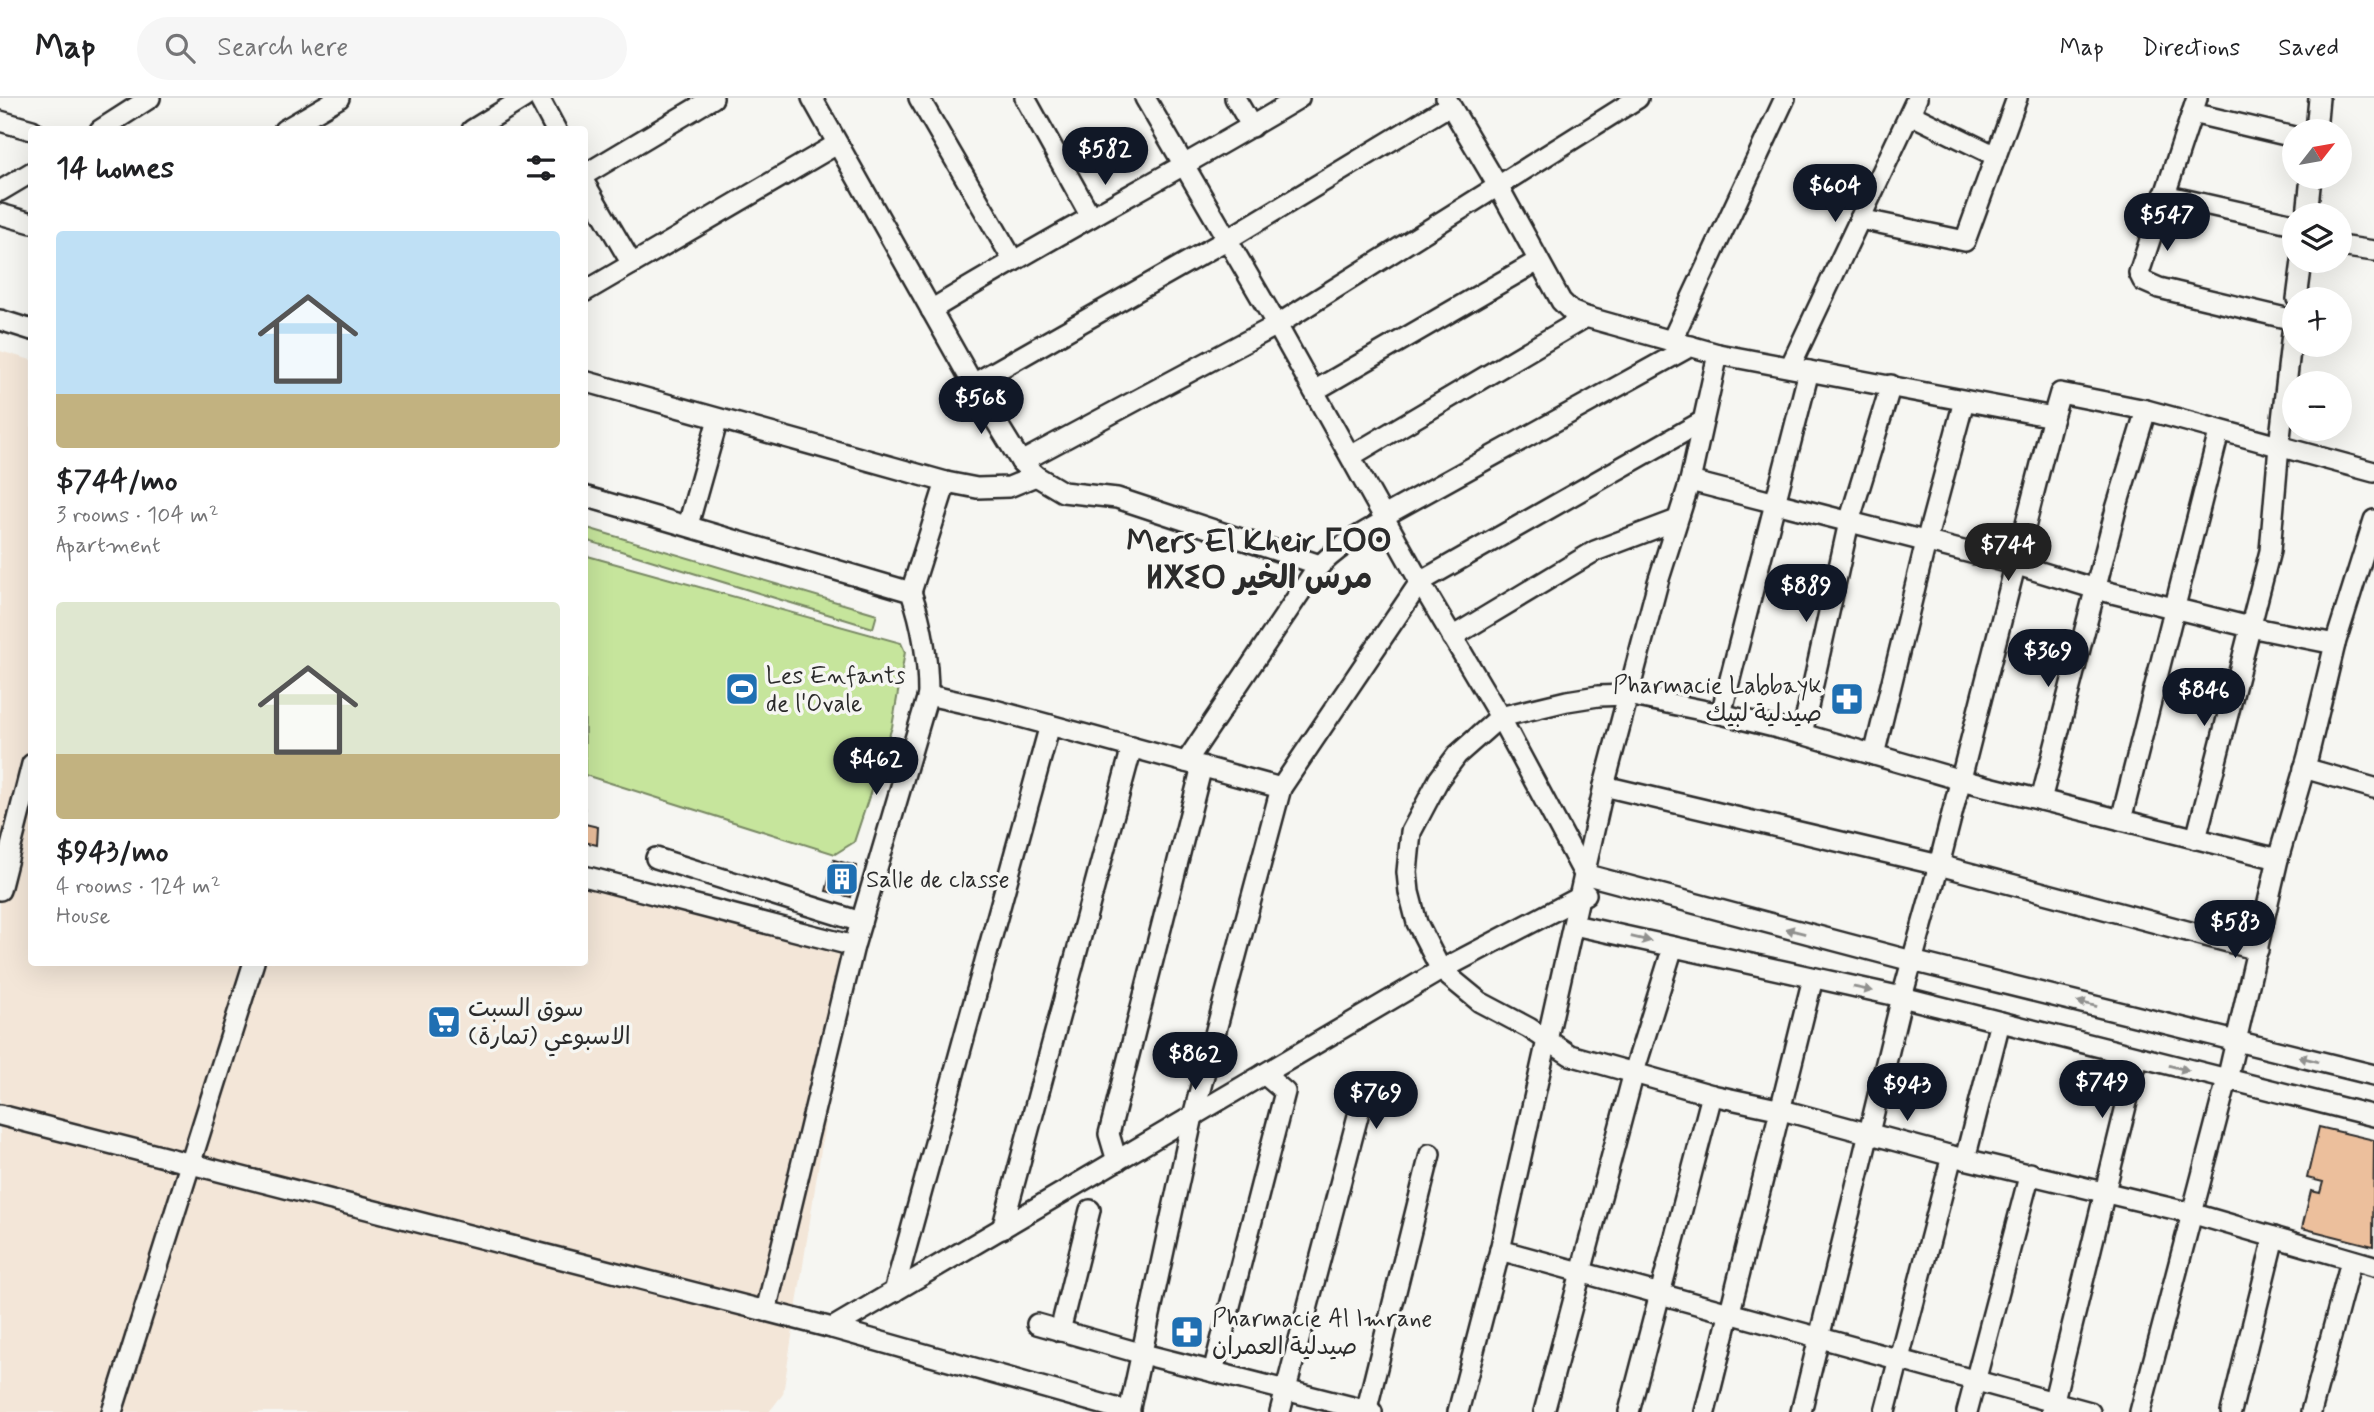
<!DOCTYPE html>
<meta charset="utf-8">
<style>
:root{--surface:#fff;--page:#f6f6f6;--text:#202124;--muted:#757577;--line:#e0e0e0;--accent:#111827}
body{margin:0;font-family:Mynerve,"Playpen Sans Arabic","Noto Sans Tifinagh",sans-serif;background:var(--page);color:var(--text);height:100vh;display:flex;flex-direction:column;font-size:26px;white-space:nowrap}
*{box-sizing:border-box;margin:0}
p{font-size:23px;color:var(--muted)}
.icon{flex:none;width:38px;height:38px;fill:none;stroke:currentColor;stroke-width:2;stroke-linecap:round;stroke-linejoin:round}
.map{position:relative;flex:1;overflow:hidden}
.details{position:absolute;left:28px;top:28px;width:560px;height:840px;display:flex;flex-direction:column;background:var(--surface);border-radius:7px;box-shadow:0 7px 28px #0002}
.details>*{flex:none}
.needle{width:46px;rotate:59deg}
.controls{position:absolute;left:2282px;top:21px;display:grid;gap:14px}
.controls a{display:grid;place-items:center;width:70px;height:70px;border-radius:50%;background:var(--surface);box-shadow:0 7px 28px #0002;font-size:35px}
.price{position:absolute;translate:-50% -60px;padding:0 16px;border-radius:24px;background:var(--accent);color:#fff;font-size:23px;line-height:46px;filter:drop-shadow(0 2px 4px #0008)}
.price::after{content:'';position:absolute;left:50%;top:42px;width:21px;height:16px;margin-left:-10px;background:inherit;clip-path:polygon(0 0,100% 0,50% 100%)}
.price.selected{background:#222;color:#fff}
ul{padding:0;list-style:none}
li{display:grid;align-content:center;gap:14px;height:371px;padding:0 28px}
li span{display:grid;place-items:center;height:217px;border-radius:7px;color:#555}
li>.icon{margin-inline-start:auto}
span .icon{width:126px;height:126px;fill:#fffc;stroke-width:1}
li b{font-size:30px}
h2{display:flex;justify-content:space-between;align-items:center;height:84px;padding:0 28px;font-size:30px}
header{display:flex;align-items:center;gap:42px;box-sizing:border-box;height:98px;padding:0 35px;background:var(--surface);border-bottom:2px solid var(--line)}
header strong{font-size:33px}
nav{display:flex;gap:38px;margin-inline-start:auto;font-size:24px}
.search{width:490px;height:63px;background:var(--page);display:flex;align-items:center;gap:18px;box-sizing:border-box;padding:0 24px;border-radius:38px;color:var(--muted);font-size:26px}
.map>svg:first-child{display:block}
.built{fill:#f3e6d8}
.green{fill:#c6e59c;stroke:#788864;stroke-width:2}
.building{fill:#ecbf9c;stroke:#2b2b2b;stroke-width:2}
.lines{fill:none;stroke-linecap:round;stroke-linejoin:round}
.minor-casing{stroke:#2b2b2b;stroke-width:24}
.minor{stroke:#f6f6f2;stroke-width:19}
.oneway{fill:#90908e}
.labels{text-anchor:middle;stroke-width:7;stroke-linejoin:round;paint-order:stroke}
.poi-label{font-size:24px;fill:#2b2b2b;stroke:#f6f6f2;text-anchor:start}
.district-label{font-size:32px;font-weight:bold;fill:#2b2b2b;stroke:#f6f6f2}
</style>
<header>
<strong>Map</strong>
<div class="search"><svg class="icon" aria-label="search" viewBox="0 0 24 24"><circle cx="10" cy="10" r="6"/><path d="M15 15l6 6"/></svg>Search here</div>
<nav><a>Map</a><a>Directions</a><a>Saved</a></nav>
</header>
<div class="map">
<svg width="2374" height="1314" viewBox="0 0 2374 1314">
<rect width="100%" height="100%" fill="#f6f6f2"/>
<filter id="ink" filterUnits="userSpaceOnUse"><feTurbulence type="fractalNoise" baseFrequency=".0143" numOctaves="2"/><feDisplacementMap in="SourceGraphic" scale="14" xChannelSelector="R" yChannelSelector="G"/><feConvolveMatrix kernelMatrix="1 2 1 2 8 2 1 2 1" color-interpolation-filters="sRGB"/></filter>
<g filter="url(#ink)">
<polygon class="built" points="0,253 31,262 32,864 584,864 585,767 854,839 783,1296 769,1314 0,1314"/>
<g class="green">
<polygon points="584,429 877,516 873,530 585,442"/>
<polygon points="584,457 901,545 905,554 892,629 854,744 835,756 585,677"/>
</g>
<g class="building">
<polygon points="584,708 585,726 598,729 597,747 584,744"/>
<polygon points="834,762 856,768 851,799 826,793"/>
<polygon points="2319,1029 2374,1042 2373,1148 2302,1130 2311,1093 2320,1095 2323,1084 2307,1080"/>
</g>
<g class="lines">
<defs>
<g id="minor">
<polyline points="539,0 556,32"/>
<polyline points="812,0 973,286 1021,364 1036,378 1063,394 1117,400 1320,467"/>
<polyline points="919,0 1013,162"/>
<polyline points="1025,0 1091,119"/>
<polyline points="1145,0 1277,227 1420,484 1500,619 1584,776 1912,863 2374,977"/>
<polyline points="1235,0 1252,29"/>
<polyline points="1446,0 1498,88 1561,203 1571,213 1586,219 1718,256 2053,319 2060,295 2146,312 2374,374"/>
<polyline points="2197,0 2139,175 2143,183 2159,190 2294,222"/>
<polyline points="2192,15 2294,39"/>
<polyline points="1910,16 1996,58"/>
<polyline points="0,23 32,32"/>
<polyline points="100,32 150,0"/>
<polyline points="284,32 339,0"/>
<polyline points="472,32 524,0"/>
<polyline points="2316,33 2319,0"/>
<polyline points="584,77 713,0"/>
<polyline points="584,84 632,166 837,46"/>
<polyline points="0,93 32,74"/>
<polyline points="2164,97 2294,126"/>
<polyline points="0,116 32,125"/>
<polyline points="2307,117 2311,79"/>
<polyline points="1860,121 1965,143 2017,0"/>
<polyline points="2340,148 2374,153"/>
<polyline points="584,194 632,166"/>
<polyline points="2297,201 2302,163"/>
<path d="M931,212C1052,138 1178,73 1299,0"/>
<polyline points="0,222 32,232"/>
<polyline points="1672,242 1785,0"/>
<polyline points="1790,269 1917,0"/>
<polyline points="584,283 946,384 977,390 1009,389 1036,378"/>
<polyline points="973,286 1228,141 1450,7"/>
<polyline points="1314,293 1538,163"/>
<polyline points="1351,358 1586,219"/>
<polyline points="1021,364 1277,227 1638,0"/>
<polyline points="1690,383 2014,466 2096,491 2250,529 2335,546"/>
<path d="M584,398L911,494C923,528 928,561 928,597L854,848L766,1213"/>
<polyline points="1384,418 1691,248"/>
<polyline points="688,427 718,321"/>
<polyline points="911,494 946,384"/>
<polyline points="1452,539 1595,453 1677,422"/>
<polyline points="928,597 991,611 1281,690"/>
<polyline points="1721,616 1809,273"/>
<polyline points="1802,636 1849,424 1891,287"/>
<polyline points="1874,657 1926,444 1964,303"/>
<path d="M1186,664L1314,474C1334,451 1359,437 1386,422"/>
<polyline points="2304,670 2374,690"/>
<polyline points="1604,688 1939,767 2258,852"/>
<polyline points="2041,702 2116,411 2146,312"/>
<polyline points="2121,722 2219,334"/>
<polyline points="2196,741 2270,453 2279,348 2294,218"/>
<polyline points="656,760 861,824"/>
<polyline points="2278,761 1961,682 1802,636 1721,616 1628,597 1598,598 1567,603 1500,619 1457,657 1439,681 1411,734 1407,774 1409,794 1417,825 1441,872 1480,904 1529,930 1570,957 1712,997 1782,1012 1952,1058 2191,1115 2374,1168"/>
<polyline points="584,778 854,848"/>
<polyline points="0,792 32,666"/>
<polyline points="1574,827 1902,899 2374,1018"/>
<polyline points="0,1017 832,1230 1130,1314"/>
<polyline points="1965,1061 2000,924"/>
<polyline points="1117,1063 1109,1036 1202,668"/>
<polyline points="1002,1131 1132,649"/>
<polyline points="1500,1152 2090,1314"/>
<polyline points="894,1194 1050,627"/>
<polyline points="1037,1226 1143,1256 1372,1314"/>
<polyline points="832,1230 1441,872 1586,796"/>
<polyline points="1060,1233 1090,1112"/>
<polyline points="1213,1274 1285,994 1264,976"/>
<polyline points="112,1314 254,864"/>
<polyline points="1129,1314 1193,1018 1281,690 1420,484 1703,323"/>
<polyline points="1280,1314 1360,1010"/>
<polyline points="1366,1314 1430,1056"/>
<polyline points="1458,1314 1500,1152 1604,688 1658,484 1690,383 1718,256"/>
<polyline points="1544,1314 1634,974 1673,849"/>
<polyline points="1629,1314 1712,997"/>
<polyline points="1705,1314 1813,880"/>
<polyline points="1801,1314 1902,899 1939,767 2053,319"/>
<polyline points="1885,1314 1952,1058"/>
<polyline points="1967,1314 2030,1075"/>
<polyline points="2051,1314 2138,959"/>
<polyline points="2140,1314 2227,982 2278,761 2308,658 2335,546 2374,422"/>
<polyline points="2231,1314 2274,1139"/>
<polyline points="2311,1314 2351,1163"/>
</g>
</defs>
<use href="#minor" class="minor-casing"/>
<use href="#minor" class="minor"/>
</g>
<defs><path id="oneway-solid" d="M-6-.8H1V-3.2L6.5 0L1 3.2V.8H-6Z" transform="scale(1.75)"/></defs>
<g class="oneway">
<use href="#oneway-solid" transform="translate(1795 833) rotate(-166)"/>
<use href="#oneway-solid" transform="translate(1641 841) rotate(13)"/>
<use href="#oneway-solid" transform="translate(1863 891) rotate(12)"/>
<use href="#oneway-solid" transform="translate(2087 906) rotate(-166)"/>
<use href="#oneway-solid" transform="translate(2308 961) rotate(-166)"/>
<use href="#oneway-solid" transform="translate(2179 970) rotate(14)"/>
</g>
</g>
<defs>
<symbol id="stadium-square" viewBox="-11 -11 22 22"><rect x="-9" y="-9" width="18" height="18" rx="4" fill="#1f6fb2" stroke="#f6f6f2"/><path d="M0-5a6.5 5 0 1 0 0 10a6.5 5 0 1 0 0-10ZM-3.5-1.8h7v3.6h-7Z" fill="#fff"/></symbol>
<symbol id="pharmacy-square" viewBox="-11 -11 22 22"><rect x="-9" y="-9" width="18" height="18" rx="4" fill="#1f6fb2" stroke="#f6f6f2"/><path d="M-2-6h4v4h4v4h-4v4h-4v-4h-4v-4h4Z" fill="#fff"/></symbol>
<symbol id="building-square" viewBox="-11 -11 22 22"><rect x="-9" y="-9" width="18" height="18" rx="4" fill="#1f6fb2" stroke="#f6f6f2"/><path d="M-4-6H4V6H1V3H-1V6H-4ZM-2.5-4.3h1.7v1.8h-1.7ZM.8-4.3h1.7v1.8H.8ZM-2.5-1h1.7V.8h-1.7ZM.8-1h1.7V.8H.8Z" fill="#fff"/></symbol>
<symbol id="supermarket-square" viewBox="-11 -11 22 22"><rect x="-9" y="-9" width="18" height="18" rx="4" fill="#1f6fb2" stroke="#f6f6f2"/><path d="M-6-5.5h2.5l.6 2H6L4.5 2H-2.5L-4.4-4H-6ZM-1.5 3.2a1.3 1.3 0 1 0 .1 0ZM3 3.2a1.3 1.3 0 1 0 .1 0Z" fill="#fff"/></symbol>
</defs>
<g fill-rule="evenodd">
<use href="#stadium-square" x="723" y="572" width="38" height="38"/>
<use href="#pharmacy-square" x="1828" y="582" width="38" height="38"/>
<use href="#building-square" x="823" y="762" width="38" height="38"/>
<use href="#supermarket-square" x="425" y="905" width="38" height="38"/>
<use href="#pharmacy-square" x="1168" y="1215" width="38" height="38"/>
</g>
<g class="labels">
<g class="poi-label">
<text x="766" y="585">Les Enfants<tspan x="766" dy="28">de l'Ovale</tspan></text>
<text x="1822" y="595" text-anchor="end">Pharmacie Labbayk<tspan x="1822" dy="28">صيدلية لبيك</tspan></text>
<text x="866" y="789">Salle de classe</text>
<text x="468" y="918">سوق السبت<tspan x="468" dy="28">الاسبوعي (تمارة)</tspan></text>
<text x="1212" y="1228">Pharmacie Al Imrane<tspan x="1212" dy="28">صيدلية العمران</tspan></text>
</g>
<g class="district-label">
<text x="1259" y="453">Mers El Kheir ⵎⵔⵙ<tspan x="1259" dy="37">ⵍⵅⵉⵔ مرس الخير</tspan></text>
</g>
</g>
</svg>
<div class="controls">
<a><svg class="needle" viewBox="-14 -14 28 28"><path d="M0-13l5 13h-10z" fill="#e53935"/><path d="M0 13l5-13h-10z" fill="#757577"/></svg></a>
<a><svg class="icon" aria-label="layers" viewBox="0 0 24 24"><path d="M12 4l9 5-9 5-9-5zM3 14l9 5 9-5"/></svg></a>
<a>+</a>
<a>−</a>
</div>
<b class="price" style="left:1105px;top:89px">$582</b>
<b class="price" style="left:1835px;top:126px">$604</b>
<b class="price" style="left:2167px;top:155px">$547</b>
<b class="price" style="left:981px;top:338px">$568</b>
<b class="price selected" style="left:2008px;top:485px">$744</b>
<b class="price" style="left:1806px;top:526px">$889</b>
<b class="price" style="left:2048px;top:591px">$369</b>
<b class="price" style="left:2204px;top:630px">$846</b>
<b class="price" style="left:876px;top:699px">$462</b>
<b class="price" style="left:2235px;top:862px">$583</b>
<b class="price" style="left:1195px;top:994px">$862</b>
<b class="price" style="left:2102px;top:1022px">$749</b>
<b class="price" style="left:1907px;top:1025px">$943</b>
<b class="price" style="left:1376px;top:1033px">$769</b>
<section class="details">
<h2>14 homes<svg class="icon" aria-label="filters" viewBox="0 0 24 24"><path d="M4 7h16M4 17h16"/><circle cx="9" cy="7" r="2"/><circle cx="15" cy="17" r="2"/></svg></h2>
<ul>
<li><span style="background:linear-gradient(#bfe0f5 75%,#c2b280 0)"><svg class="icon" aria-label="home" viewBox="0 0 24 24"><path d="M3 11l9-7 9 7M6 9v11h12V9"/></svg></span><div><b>$744/mo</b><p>3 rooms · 104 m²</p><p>Apartment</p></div></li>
<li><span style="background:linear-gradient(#dfe7d0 70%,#c2b280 0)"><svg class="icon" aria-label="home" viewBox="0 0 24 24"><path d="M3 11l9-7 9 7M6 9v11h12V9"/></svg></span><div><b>$943/mo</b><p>4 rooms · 124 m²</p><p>House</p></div></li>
</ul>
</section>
</div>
